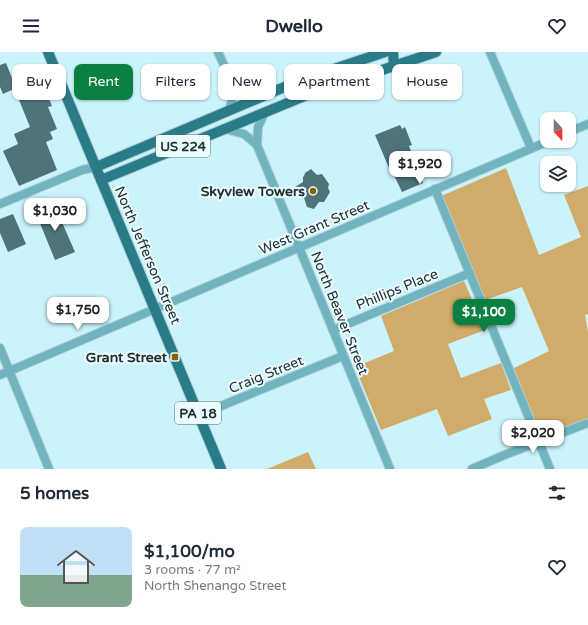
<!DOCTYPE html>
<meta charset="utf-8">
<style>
:root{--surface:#fff;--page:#f2f2f3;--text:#1f2937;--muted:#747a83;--accent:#0b8043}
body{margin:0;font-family:"Varela Round",sans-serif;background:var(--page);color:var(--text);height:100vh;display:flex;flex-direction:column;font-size:15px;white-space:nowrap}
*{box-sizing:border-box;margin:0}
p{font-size:13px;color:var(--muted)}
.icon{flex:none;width:22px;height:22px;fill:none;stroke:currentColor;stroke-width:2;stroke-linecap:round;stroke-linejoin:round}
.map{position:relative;height:417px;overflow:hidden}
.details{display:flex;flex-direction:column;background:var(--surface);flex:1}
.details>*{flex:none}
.guide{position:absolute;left:12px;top:12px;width:564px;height:36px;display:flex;gap:8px}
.needle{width:26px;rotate:159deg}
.tools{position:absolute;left:540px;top:60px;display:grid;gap:8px}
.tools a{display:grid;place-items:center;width:36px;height:36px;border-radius:8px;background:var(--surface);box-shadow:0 1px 3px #0004;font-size:20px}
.price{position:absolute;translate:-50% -34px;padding:0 9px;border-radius:8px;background:#fff;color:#222;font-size:13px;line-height:26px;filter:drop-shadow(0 1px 2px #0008)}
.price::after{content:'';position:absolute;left:50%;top:24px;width:12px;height:9px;margin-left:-6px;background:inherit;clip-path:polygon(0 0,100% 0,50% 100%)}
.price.selected{background:var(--accent);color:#fff}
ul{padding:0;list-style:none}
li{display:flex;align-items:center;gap:12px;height:100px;padding:0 20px}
li span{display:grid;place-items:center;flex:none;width:112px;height:80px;border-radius:8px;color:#555}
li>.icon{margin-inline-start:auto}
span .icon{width:48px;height:48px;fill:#fffc;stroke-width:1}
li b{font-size:17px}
h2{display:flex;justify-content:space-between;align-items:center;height:48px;padding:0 20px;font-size:17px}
.chip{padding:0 14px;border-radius:8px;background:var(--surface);box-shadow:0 1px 3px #0004;font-size:14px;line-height:36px}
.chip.selected{background:var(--accent);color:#fff}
header{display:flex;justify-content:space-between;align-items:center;height:52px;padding:0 20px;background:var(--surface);font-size:18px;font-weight:700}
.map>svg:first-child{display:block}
.forest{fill:#d1ab69}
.building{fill:#4e7379}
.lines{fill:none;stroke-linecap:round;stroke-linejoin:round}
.minor-casing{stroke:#acd0d7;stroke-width:10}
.major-casing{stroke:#acd0d7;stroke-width:12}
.minor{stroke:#71b4bf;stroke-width:8}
.major{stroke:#2a7b88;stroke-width:10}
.poi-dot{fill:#8b6304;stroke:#ecfcfe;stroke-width:1.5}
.labels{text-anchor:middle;stroke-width:4;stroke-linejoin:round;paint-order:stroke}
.shield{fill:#ecfcfe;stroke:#5d6d6f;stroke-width:1}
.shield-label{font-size:13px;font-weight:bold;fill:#203032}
.poi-label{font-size:14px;font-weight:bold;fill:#203032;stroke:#ecfcfe;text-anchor:end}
.street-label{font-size:14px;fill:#203032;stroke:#ecfcfe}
</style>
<header><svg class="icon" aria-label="menu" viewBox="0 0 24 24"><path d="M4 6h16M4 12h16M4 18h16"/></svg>Dwello<svg class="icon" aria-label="heart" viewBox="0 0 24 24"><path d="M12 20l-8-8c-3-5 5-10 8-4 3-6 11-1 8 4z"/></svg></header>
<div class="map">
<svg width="588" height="417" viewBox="0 0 588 417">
<rect width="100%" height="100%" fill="#cbf3fb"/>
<g class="forest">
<polygon points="506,116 539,203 581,185 564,143 588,134 588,262 585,263 588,280 588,371 539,390 510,318 549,299 522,235 482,249 439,145"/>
<polygon points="464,229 485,278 448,292 461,326 501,311 511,338 484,347 492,367 448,384 437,357 381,378 355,315 394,299 381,264"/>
<polygon points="308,400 316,417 267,417"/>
</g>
<g class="building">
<polygon points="6,11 16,36 3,42 0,35 0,13"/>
<polygon points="43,33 52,54 48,55 57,77 50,80 53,87 46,90 57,118 19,134 3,99 18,92 14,82 30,75 17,43"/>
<polygon points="400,73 402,77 405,75 412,93 409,94 423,131 402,140 392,119 389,116 375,83"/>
<polygon points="311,117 317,123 322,122 329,132 328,136 330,140 324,150 319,150 314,157 307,155 304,146 296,142 295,135 303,130 303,125 304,124 305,121"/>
<polygon points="54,152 75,200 55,208 35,159"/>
<polygon points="13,162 26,192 8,200 0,181 0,167"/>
</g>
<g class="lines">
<defs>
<g id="minor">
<path d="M218,0C227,21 238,36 229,58"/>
<polyline points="490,0 531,96"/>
<polyline points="231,28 247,41 260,45"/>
<polyline points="225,77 244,82 257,93 390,417"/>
<polyline points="569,80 588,72"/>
<polyline points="257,93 258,75 265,60"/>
<polyline points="435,137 550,417"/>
<polyline points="0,152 82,118 96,115"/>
<polyline points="333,278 470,221"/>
<polyline points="0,296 49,417"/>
<polyline points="0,323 549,89"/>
<polyline points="199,363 343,304"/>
<polyline points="472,417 502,404 588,371"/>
</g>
<g id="major">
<polyline points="48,0 221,417"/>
<polyline points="393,0 394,14"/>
<polyline points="96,115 301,28 385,0"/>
<polyline points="101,128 307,43 436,0"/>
</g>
</defs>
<use href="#minor" class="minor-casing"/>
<use href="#major" class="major-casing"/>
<use href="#minor" class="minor"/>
<use href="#major" class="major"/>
</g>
<g class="poi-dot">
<circle cx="313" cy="139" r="4"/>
<rect x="171" y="301" width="8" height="8" rx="2"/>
</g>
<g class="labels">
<g class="shield">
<rect x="156" y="83" width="54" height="22" rx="3"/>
<rect x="175" y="350" width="46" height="22" rx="3"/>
</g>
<g class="shield-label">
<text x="183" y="99">US 224</text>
<text x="198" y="366">PA 18</text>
</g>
<g class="poi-label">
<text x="305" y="144">Skyview Towers</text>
<text x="167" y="310">Grant Street</text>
</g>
<g class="street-label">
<text transform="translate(314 175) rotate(-23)" y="5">West Grant Street</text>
<text transform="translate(148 203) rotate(67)" y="5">North Jefferson Street</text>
<text transform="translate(397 237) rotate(-22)" y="5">Phillips Place</text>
<text transform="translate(340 261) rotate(68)" y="5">North Beaver Street</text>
<text transform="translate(266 322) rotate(-22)" y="5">Craig Street</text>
</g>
</g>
</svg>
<div class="tools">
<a><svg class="needle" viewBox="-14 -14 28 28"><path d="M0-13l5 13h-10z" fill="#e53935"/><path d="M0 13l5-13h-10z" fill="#747a83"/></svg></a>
<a><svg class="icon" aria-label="layers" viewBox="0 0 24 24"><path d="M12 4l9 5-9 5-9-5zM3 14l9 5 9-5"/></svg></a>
</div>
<b class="price" style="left:420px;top:133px">$1,920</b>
<b class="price" style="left:55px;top:180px">$1,030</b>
<b class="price" style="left:78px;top:279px">$1,750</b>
<b class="price selected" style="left:484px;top:281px">$1,100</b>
<b class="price" style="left:533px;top:402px">$2,020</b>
<div class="guide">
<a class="chip">Buy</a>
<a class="chip selected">Rent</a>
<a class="chip">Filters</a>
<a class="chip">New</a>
<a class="chip">Apartment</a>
<a class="chip">House</a>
</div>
</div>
<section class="details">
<h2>5 homes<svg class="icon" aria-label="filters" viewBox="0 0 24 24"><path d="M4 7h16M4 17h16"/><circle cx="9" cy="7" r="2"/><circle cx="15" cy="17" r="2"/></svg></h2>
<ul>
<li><span style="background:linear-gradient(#bfe0f5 60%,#7fa58c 0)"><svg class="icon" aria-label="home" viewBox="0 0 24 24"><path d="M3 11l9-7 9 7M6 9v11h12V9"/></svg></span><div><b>$1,100/mo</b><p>3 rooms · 77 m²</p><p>North Shenango Street</p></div><svg class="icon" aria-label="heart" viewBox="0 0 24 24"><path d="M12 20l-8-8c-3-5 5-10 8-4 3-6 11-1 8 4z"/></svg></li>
</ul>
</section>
